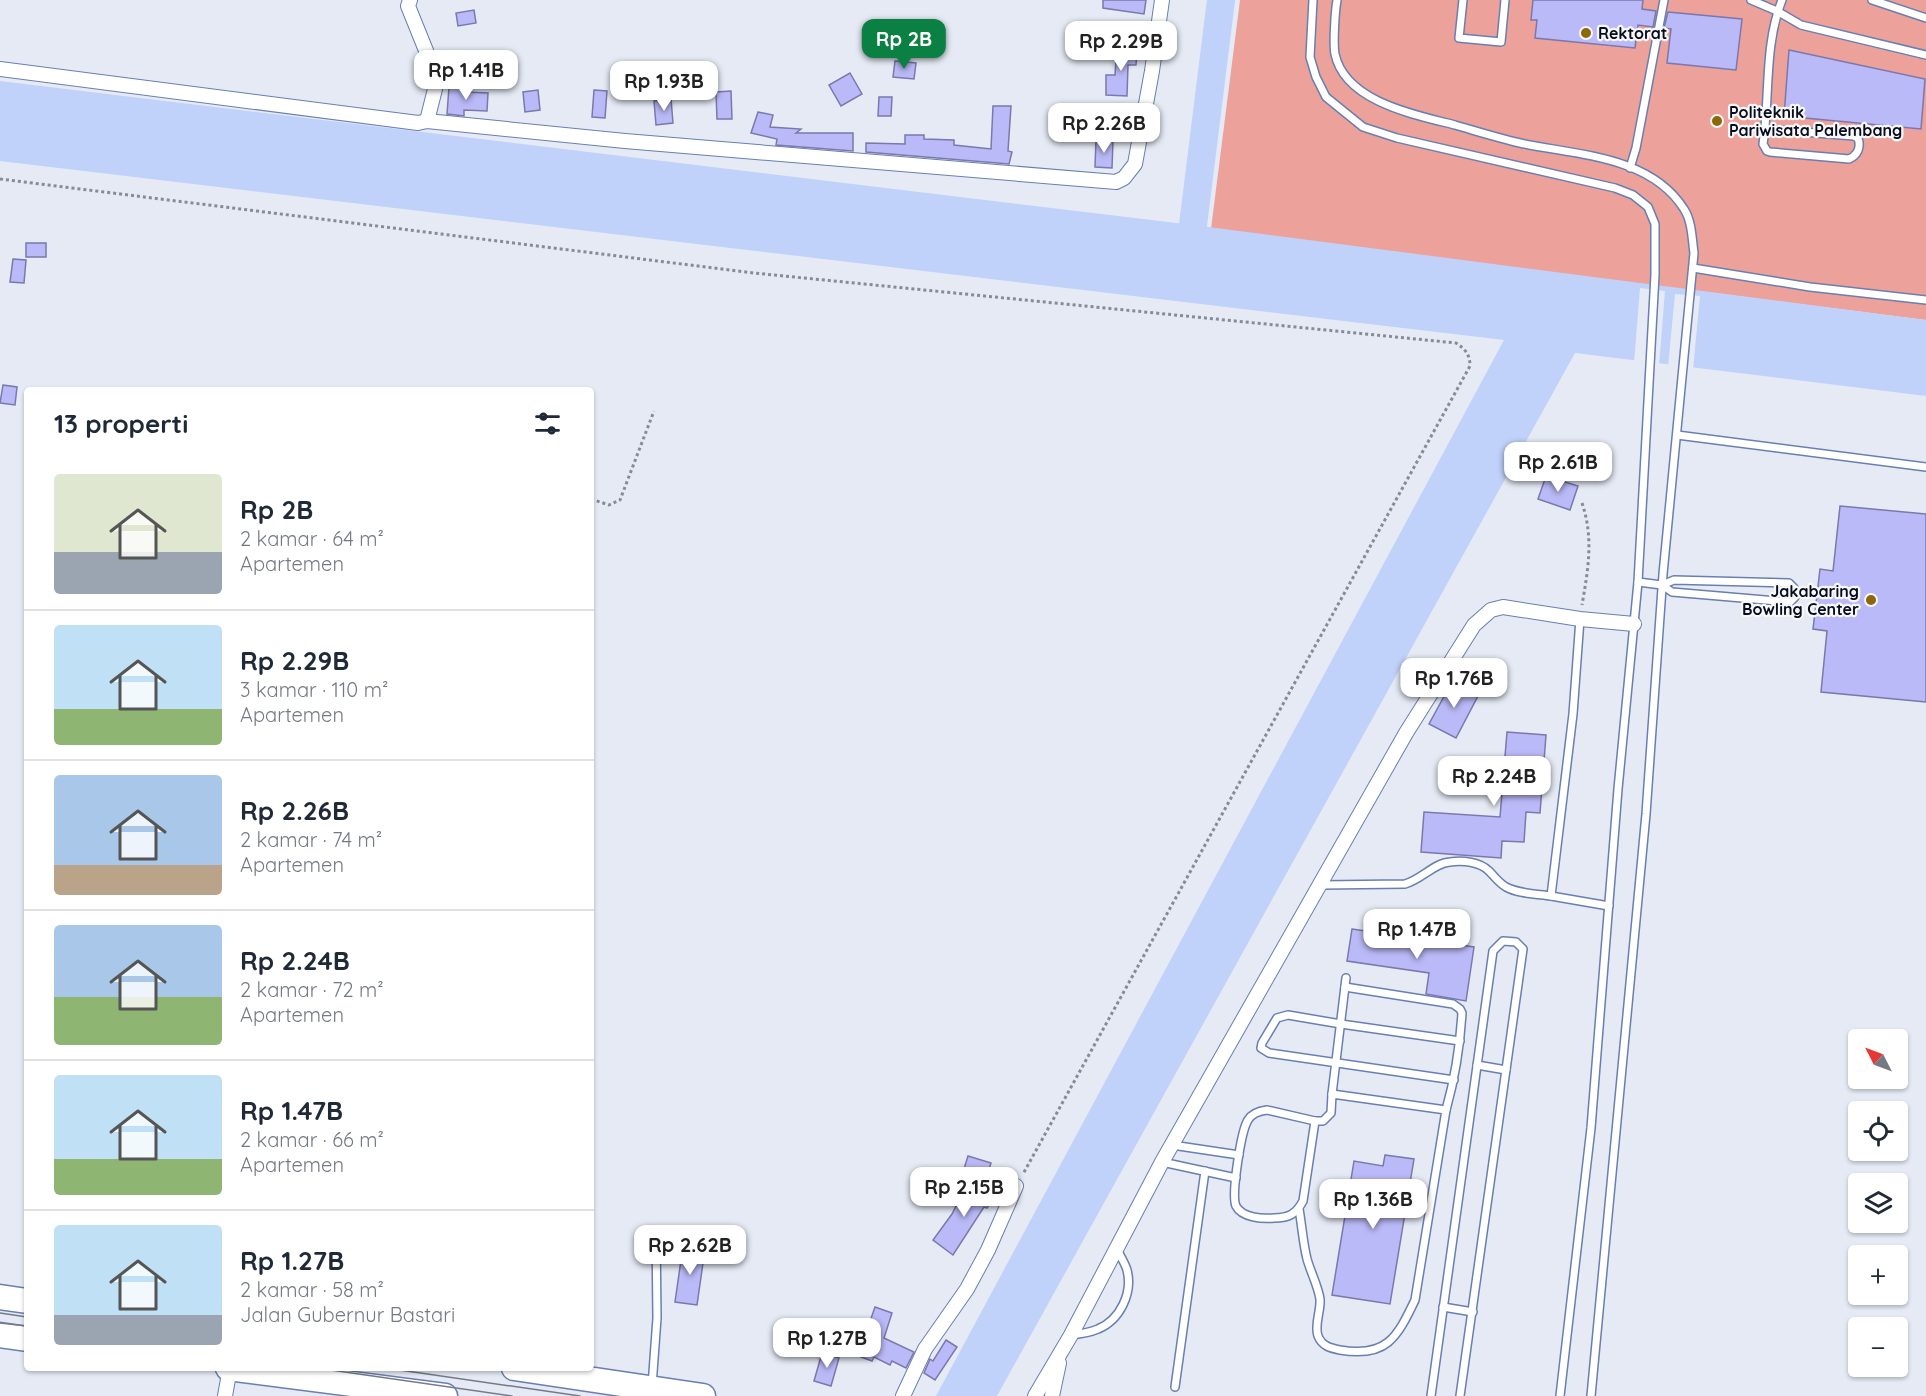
<!DOCTYPE html>
<html lang="id">
<meta charset="utf-8">
<style>
:root{--surface:#fff;--page:#f6f6f7;--text:#1f2937;--muted:#747a83;--line:#e0e1e3;--accent:#0b8043}
body{margin:0;font-family:Quicksand,sans-serif;background:var(--page);color:var(--text);height:100vh;display:flex;flex-direction:column;font-size:22px;white-space:nowrap}
*{box-sizing:border-box;margin:0}
p{font-size:20px;color:var(--muted)}
.icon{flex:none;width:33px;height:33px;fill:none;stroke:currentColor;stroke-width:2;stroke-linecap:round;stroke-linejoin:round}
.map{position:relative;flex:1;overflow:hidden}
.drawer{position:absolute;left:24px;top:387px;width:570px;height:984px;display:flex;flex-direction:column;background:var(--surface);border-radius:6px;box-shadow:0 2px 4px #0004}
.drawer>*{flex:none}
.needle{width:39px;rotate:312deg}
.fabs{position:absolute;left:1848px;top:1029px;display:grid;gap:12px}
.fabs a{display:grid;place-items:center;width:60px;height:60px;border-radius:6px;background:var(--surface);box-shadow:0 2px 4px #0004;font-size:30px}
.price{position:absolute;translate:-50% -51px;padding:0 14px;border-radius:12px;background:#fff;color:#222;font-size:20px;line-height:39px;filter:drop-shadow(0 2px 3px #0008)}
.price::after{content:'';position:absolute;left:50%;top:36px;width:18px;height:14px;margin-left:-9px;background:inherit;clip-path:polygon(0 0,100% 0,50% 100%)}
.price.active{background:var(--accent);color:#fff}
ul{padding:0;list-style:none}
li{display:flex;align-items:center;gap:18px;height:150px;padding:0 30px}
li+li{border-top:2px solid var(--line)}
li span{display:grid;place-items:center;flex:none;width:168px;height:120px;border-radius:6px;color:#555}
li>.icon{margin-inline-start:auto}
span .icon{width:72px;height:72px;fill:#fffc;stroke-width:1}
li b{font-size:26px}
h2{display:flex;justify-content:space-between;align-items:center;height:72px;padding:0 30px;font-size:26px}
.map>svg:first-child{display:block}
.green{fill:#eca19a}
.water{fill:#c0d2fa}
.pier{fill:#e5eaf5}
.lines{fill:none;stroke-linecap:round;stroke-linejoin:round}
.river{stroke:#c0d2fa;stroke-width:28}
.building{fill:#bbbaf8;stroke:#7a78ac;stroke-width:1.5}
.service-casing{stroke:#697fb0;stroke-width:10}
.minor-casing{stroke:#697fb0;stroke-width:16}
.trunk-casing{stroke:#697fb0;stroke-width:27}
.path{stroke:#858b99;stroke-width:3;stroke-dasharray:3 3;stroke-linecap:butt}
.service{stroke:#fff;stroke-width:7}
.minor{stroke:#fff;stroke-width:14}
.trunk{stroke:#fff;stroke-width:24}
.tram{stroke:#747a89;stroke-width:1.5}
.poi-dot{fill:#8b6909;stroke:#f7f7f7;stroke-width:2}
.labels{text-anchor:middle;stroke-width:4.5;stroke-linejoin:round;paint-order:stroke}
.poi-label{font-size:16px;font-weight:bold;fill:#060d1f;stroke:#f7f7f7;text-anchor:start}
</style>
<div class="map">
<svg width="1926" height="1396" viewBox="0 0 1926 1396">
<rect width="100%" height="100%" fill="#e5eaf5"/>
<polygon class="green" points="1240,0 1926,0 1926,320 1211,229"/>
<polygon class="water" points="0,81 1193,225 1926,320 1926,396 1575,353 997,1396 936,1396 1504,340 0,161"/>
<g class="pier">
<polygon points="1640,288 1665,291 1659,366 1634,363"/>
<polygon points="1675,294 1700,296 1693,370 1668,367"/>
</g>
<g class="lines">
<polyline class="river" points="1193,225 1221,0"/>
</g>
<g class="building">
<polygon points="1103,0 1146,0 1144,14 1103,8"/>
<polygon points="1533,0 1643,0 1642,9 1656,11 1653,27 1638,25 1635,48 1535,38 1537,20 1531,20"/>
<polygon points="474,10 476,23 458,26 456,13"/>
<polygon points="1668,12 1742,19 1736,70 1667,63 1671,29 1664,28"/>
<polygon points="1117,45 1128,45 1128,50 1137,50 1136,65 1128,65 1127,96 1106,95 1106,75 1115,75"/>
<polygon points="1789,50 1925,79 1921,129 1784,116"/>
<polygon points="895,61 916,63 914,79 893,77"/>
<polygon points="850,73 862,94 841,106 829,85"/>
<polygon points="449,87 466,89 466,92 488,93 487,111 464,110 464,116 447,114"/>
<polygon points="538,90 540,110 525,112 523,92"/>
<polygon points="594,90 607,91 605,118 592,117"/>
<polygon points="731,91 732,119 717,119 716,92"/>
<polygon points="879,97 892,97 891,116 878,116"/>
<polygon points="671,99 673,123 656,125 654,101"/>
<polygon points="993,106 1011,106 1008,151 1012,152 1009,164 866,152 866,143 905,144 905,135 924,135 924,139 954,140 954,145 991,149"/>
<polygon points="758,112 773,115 770,127 801,129 796,133 853,133 853,151 776,145 777,139 751,133"/>
<polygon points="1096,140 1113,141 1112,168 1095,167"/>
<rect x="26" y="243" width="20" height="14"/>
<polygon points="13,259 26,260 24,283 10,282"/>
<polygon points="3,385 17,387 15,405 0,403"/>
<polygon points="1546,476 1578,486 1570,510 1538,499"/>
<polygon points="1840,506 1926,514 1926,702 1821,692 1827,631 1813,629 1820,569 1833,571"/>
<polygon points="1453,680 1479,694 1456,738 1429,724"/>
<polygon points="1507,732 1546,735 1540,813 1526,812 1524,842 1502,841 1501,858 1421,852 1424,812 1500,817"/>
<polygon points="1352,929 1474,947 1466,1001 1426,994 1429,973 1347,961"/>
<polygon points="1385,1155 1414,1159 1390,1304 1332,1295 1354,1161 1383,1166"/>
<polygon points="968,1156 991,1163 986,1179 963,1172"/>
<polygon points="974,1182 995,1195 987,1208 984,1207 953,1255 933,1240 952,1214 958,1202 961,1204"/>
<polygon points="683,1246 705,1249 697,1305 675,1302"/>
<polygon points="875,1307 892,1313 884,1338 914,1352 906,1368 892,1361 890,1365 874,1357 872,1361 853,1354 861,1332 866,1333"/>
<polygon points="946,1340 957,1347 935,1380 924,1373 930,1359 933,1361"/>
<polygon points="822,1353 839,1358 831,1386 814,1381"/>
</g>
<g class="lines">
<defs>
<g id="service">
<polyline points="1313,0 1310,57 1316,77 1326,97 1363,127 1397,138 1615,188 1633,195 1648,207 1655,224 1655,275 1638,582 1618,789 1591,1128 1560,1396"/>
<path d="M1337,0C1335,12 1333,43 1335,54C1345,102 1416,115 1455,125C1476,131 1498,138 1520,143C1575,155 1650,155 1684,209C1692,221 1692,239 1694,253L1663,574L1646,814L1591,1396"/>
<polyline points="1463,0 1459,38 1501,42 1505,0"/>
<polyline points="1751,0 1777,11 1801,25 1926,55"/>
<polyline points="1872,0 1926,18"/>
<path d="M1765,129L1854,136L1858,138C1861,147 1858,155 1849,159L1770,152L1767,151L1763,144C1770,97 1764,45 1782,0"/>
<polyline points="1630,168 1636,148 1664,0"/>
<polyline points="1693,268 1810,287 1926,300"/>
<polyline points="1677,435 1926,467"/>
<polyline points="1638,582 1662,585 1672,592 1790,602 1795,597 1794,588 1789,583 1674,580 1662,585"/>
<polyline points="1580,619 1573,714 1551,896 1609,906"/>
<path d="M1321,885L1405,884C1421,880 1434,863 1450,862C1463,860 1480,862 1489,871C1495,877 1499,883 1506,887C1519,894 1537,894 1551,896"/>
<path d="M1345,987L1453,1004L1460,1009L1462,1013C1460,1046 1455,1078 1446,1110"/>
<polyline points="1477,1065 1506,1070"/>
<polyline points="1454,1080 1269,1053 1261,1048 1262,1043 1277,1018 1288,1015 1341,1024 1460,1041"/>
<polyline points="1332,1094 1346,978"/>
<path d="M1267,1110L1315,1121L1303,1201C1296,1214 1289,1218 1274,1218C1263,1219 1242,1218 1236,1206C1231,1195 1241,1131 1248,1120C1252,1113 1259,1111 1267,1110Z"/>
<polyline points="1172,1145 1239,1155"/>
<polyline points="1162,1162 1236,1178"/>
<path d="M1299,1209C1302,1226 1303,1243 1307,1259C1311,1273 1318,1286 1320,1299C1321,1311 1314,1325 1318,1336C1322,1346 1330,1348 1340,1350C1386,1358 1397,1338 1415,1300L1446,1110L1332,1094L1331,1113L1323,1121H1315"/>
<polyline points="1443,1307 1473,1312"/>
<path d="M1071,1335C1080,1334 1089,1333 1098,1329C1120,1320 1133,1293 1127,1270C1125,1263 1120,1256 1117,1249"/>
<polyline points="652,1386 657,1318 656,1233"/>
<polyline points="1175,1387 1205,1171"/>
<polyline points="1431,1396 1493,951 1503,941 1516,942 1523,949 1460,1396"/>
</g>
<g id="minor">
<polyline points="410,0 408,6 431,63 435,89 427,121"/>
<polyline points="0,69 418,123 427,121 625,141 1116,182 1124,178 1135,164 1152,71 1162,0"/>
<polyline points="225,1396 230,1368"/>
<polyline points="903,1396 925,1349 967,1289 988,1250 1016,1186"/>
<polyline points="1035,1396 1071,1335 1162,1162 1406,733 1474,625 1491,610 1503,607 1580,619 1634,624"/>
<polyline points="1052,1396 1059,1363"/>
</g>
<g id="trunk">
<polyline points="0,1297 27,1301"/>
<polyline points="0,1335 27,1339"/>
<polyline points="228,1368 445,1396"/>
<polyline points="514,1368 703,1396"/>
</g>
</defs>
<use href="#service" class="service-casing"/>
<use href="#minor" class="minor-casing"/>
<use href="#trunk" class="trunk-casing"/>
<g class="path">
<path d="M0,179L754,273L1456,343C1465,349 1470,354 1470,366L1023,1174"/>
<polyline points="591,499 609,505 620,500 654,411"/>
<path d="M1582,503C1594,538 1588,570 1582,605"/>
</g>
<use href="#service" class="service"/>
<use href="#minor" class="minor"/>
<use href="#trunk" class="trunk"/>
<g class="tram">
<polyline points="0,1313 27,1317"/>
<polyline points="0,1323 27,1326"/>
<polyline points="317,1368 512,1396"/>
<polyline points="386,1368 580,1396"/>
</g>
</g>
<g class="poi-dot">
<circle cx="1586" cy="33" r="6"/>
<circle cx="1717" cy="121" r="6"/>
<circle cx="1871" cy="600" r="6"/>
</g>
<g class="labels">
<g class="poi-label">
<text x="1598" y="39">Rektorat</text>
<text x="1729" y="118">Politeknik<tspan x="1729" dy="18">Pariwisata Palembang</tspan></text>
<text x="1859" y="597" text-anchor="end">Jakabaring<tspan x="1859" dy="18">Bowling Center</tspan></text>
</g>
</g>
</svg>
<div class="fabs">
<a><svg class="needle" viewBox="-14 -14 28 28"><path d="M0-13l5 13h-10z" fill="#e53935"/><path d="M0 13l5-13h-10z" fill="#747a83"/></svg></a>
<a><svg class="icon" aria-label="locate" viewBox="0 0 24 24"><circle cx="12" cy="12" r="6"/><path d="M12 2v4M12 18v4M2 12h4M18 12h4"/></svg></a>
<a><svg class="icon" aria-label="layers" viewBox="0 0 24 24"><path d="M12 4l9 5-9 5-9-5zM3 14l9 5 9-5"/></svg></a>
<a>+</a>
<a>−</a>
</div>
<b class="price active" style="left:904px;top:70px">Rp 2B</b>
<b class="price" style="left:1121px;top:72px">Rp 2.29B</b>
<b class="price" style="left:466px;top:101px">Rp 1.41B</b>
<b class="price" style="left:664px;top:112px">Rp 1.93B</b>
<b class="price" style="left:1104px;top:154px">Rp 2.26B</b>
<b class="price" style="left:1558px;top:493px">Rp 2.61B</b>
<b class="price" style="left:1454px;top:709px">Rp 1.76B</b>
<b class="price" style="left:1494px;top:807px">Rp 2.24B</b>
<b class="price" style="left:1417px;top:960px">Rp 1.47B</b>
<b class="price" style="left:964px;top:1218px">Rp 2.15B</b>
<b class="price" style="left:1373px;top:1230px">Rp 1.36B</b>
<b class="price" style="left:690px;top:1276px">Rp 2.62B</b>
<b class="price" style="left:827px;top:1369px">Rp 1.27B</b>
<section class="drawer">
<h2>13 properti<svg class="icon" aria-label="filters" viewBox="0 0 24 24"><path d="M4 7h16M4 17h16"/><circle cx="9" cy="7" r="2"/><circle cx="15" cy="17" r="2"/></svg></h2>
<ul>
<li><span style="background:linear-gradient(#dfe7d0 65%,#9aa5b1 0)"><svg class="icon" aria-label="home" viewBox="0 0 24 24"><path d="M3 11l9-7 9 7M6 9v11h12V9"/></svg></span><div><b>Rp 2B</b><p>2 kamar · 64 m²</p><p>Apartemen</p></div></li>
<li><span style="background:linear-gradient(#bfe0f5 70%,#8fb573 0)"><svg class="icon" aria-label="home" viewBox="0 0 24 24"><path d="M3 11l9-7 9 7M6 9v11h12V9"/></svg></span><div><b>Rp 2.29B</b><p>3 kamar · 110 m²</p><p>Apartemen</p></div></li>
<li><span style="background:linear-gradient(#a9c7e8 75%,#b9a48a 0)"><svg class="icon" aria-label="home" viewBox="0 0 24 24"><path d="M3 11l9-7 9 7M6 9v11h12V9"/></svg></span><div><b>Rp 2.26B</b><p>2 kamar · 74 m²</p><p>Apartemen</p></div></li>
<li><span style="background:linear-gradient(#a9c7e8 60%,#8fb573 0)"><svg class="icon" aria-label="home" viewBox="0 0 24 24"><path d="M3 11l9-7 9 7M6 9v11h12V9"/></svg></span><div><b>Rp 2.24B</b><p>2 kamar · 72 m²</p><p>Apartemen</p></div></li>
<li><span style="background:linear-gradient(#bfe0f5 70%,#8fb573 0)"><svg class="icon" aria-label="home" viewBox="0 0 24 24"><path d="M3 11l9-7 9 7M6 9v11h12V9"/></svg></span><div><b>Rp 1.47B</b><p>2 kamar · 66 m²</p><p>Apartemen</p></div></li>
<li><span style="background:linear-gradient(#bfe0f5 75%,#9aa5b1 0)"><svg class="icon" aria-label="home" viewBox="0 0 24 24"><path d="M3 11l9-7 9 7M6 9v11h12V9"/></svg></span><div><b>Rp 1.27B</b><p>2 kamar · 58 m²</p><p>Jalan Gubernur Bastari</p></div></li>
</ul>
</section>
</div>
